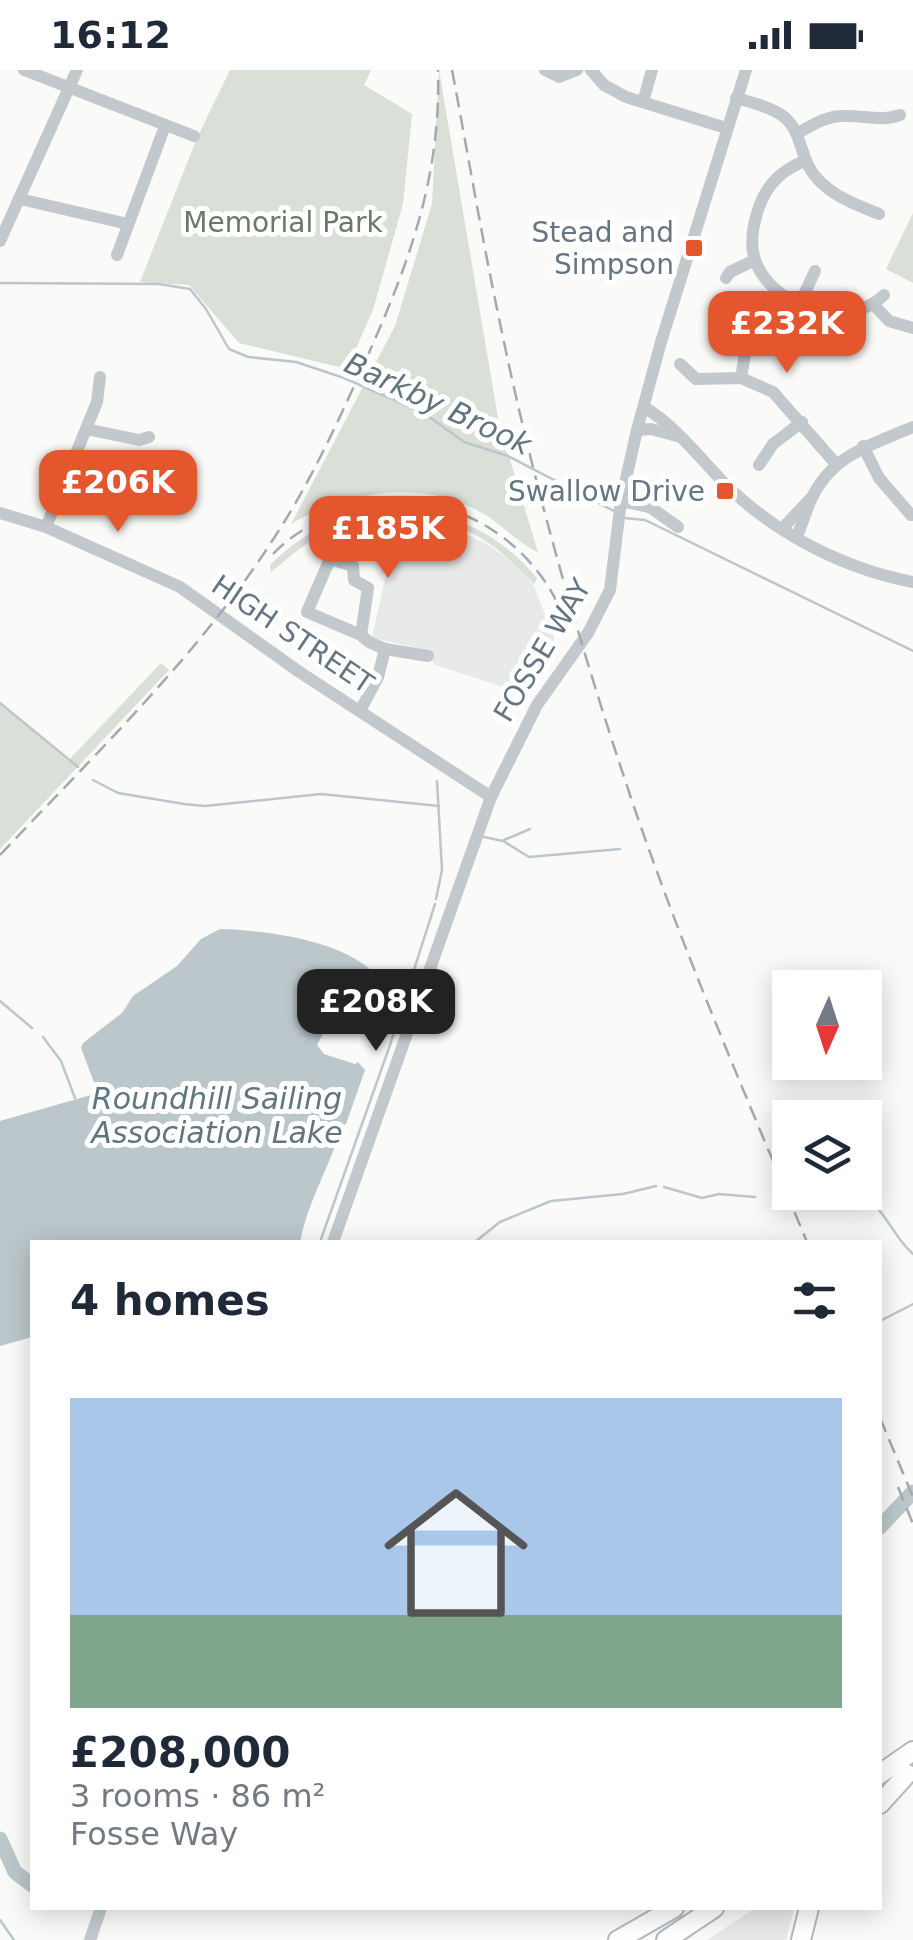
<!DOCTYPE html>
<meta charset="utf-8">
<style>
:root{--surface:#fff;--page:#f6f6f7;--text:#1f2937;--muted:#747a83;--line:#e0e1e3;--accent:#e4572e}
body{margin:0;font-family:"DejaVu Sans",sans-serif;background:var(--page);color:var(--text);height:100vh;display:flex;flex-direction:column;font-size:38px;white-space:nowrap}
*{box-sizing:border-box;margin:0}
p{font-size:32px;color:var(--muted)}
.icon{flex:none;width:55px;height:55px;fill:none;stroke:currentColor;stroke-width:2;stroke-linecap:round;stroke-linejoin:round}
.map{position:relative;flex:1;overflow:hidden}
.side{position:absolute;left:30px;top:1170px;width:852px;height:670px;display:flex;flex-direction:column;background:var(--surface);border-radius:0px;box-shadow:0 5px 25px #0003}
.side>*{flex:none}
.needle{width:65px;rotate:183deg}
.buttons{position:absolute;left:772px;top:900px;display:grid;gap:20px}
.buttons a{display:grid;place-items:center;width:110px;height:110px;border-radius:0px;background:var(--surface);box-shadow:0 5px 25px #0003;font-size:50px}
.price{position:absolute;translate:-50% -85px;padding:0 22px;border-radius:20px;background:var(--accent);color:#fff;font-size:32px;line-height:65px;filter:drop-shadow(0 2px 5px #0008)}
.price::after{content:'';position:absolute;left:50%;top:60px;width:30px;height:22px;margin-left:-15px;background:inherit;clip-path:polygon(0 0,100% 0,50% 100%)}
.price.on{background:#222;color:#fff}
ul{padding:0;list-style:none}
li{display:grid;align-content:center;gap:20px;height:530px;padding:0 40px}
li+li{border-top:2px solid var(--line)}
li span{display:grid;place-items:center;height:310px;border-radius:0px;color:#555}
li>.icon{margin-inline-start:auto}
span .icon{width:180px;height:180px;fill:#fffc;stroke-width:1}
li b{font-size:42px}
h2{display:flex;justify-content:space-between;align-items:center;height:120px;padding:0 40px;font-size:42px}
.status{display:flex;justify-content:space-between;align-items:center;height:70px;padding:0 50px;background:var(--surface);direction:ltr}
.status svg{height:28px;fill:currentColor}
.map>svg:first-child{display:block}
.built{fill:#e8e9e9}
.green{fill:#dadfd7}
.water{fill:#bbc7cb}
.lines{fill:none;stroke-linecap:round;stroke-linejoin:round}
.stream{stroke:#bbc7cb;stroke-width:2.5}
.river{stroke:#bbc7cb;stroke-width:15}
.highway-casing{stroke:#b4b9bd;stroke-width:22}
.minor{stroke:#c3c8cc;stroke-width:12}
.highway{stroke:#fff;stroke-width:18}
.rail{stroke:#a2aab0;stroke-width:2.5;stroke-dasharray:15 8;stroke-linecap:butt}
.poi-dot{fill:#e4572e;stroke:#fff;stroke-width:4}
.labels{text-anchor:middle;stroke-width:10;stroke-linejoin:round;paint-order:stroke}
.park-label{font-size:28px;fill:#687a64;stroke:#fff}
.poi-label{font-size:28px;fill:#657683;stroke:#fff;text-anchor:end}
.street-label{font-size:28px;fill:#657683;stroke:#fff}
.water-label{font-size:30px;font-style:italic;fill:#60757c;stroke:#fff}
</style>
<div class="status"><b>16:12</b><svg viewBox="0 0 49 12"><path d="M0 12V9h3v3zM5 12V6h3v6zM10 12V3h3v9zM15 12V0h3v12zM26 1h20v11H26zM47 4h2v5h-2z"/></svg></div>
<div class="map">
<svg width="913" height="1870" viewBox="0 0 913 1870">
<rect width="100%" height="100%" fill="#fafaf8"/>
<g class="built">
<polygon points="398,450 442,455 486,473 515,494 533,514 554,567 554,577 518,622 433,594 432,581 372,568"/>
<polygon points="755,1838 794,1838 786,1870 707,1870"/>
</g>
<g class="green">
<polygon points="230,0 371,0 364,15 412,44 403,134 373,240 347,299 239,273 189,215 140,212 197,68"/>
<path d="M439,0L499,354L538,482C520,475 501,453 482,443C422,408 348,421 291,454L395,256L432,134Z"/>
<polygon points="913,143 913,213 886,199"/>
<path d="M383,437C448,442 494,457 537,508L534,514C517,497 502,481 481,468C436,442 359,442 314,469C299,478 285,491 271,502L270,495C306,460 334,448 383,437Z"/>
<polygon points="161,593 169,600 0,779 0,632 68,691"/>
</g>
<path class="water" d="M220,859C264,860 354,871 379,910C372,933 348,962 323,964L317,975L324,984L355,994L358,992L365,1000L346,1054L342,1056C330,1096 308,1131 300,1172H32V1267L0,1276V1051L98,1023L81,978L83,973L122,943L133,926L177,896L201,869Z"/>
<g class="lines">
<g class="stream">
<polyline points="0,213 159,214 190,219 206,239 229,279 248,287 296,292 344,308 424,343 464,372 508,386 614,441"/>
<polyline points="625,448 645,450 913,581"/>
<polyline points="0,633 78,697"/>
<polyline points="93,710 118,723 184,734 205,736 321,724 439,736"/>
<polyline points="484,767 503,771 529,787 620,779"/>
<polyline points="504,770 530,759"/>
<polyline points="436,829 442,800 437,711"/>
<polyline points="0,931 32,958"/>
<polyline points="43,967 61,991 75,1028"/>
<polyline points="664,1117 702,1128 719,1124 755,1127"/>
<path d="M850,1122C887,1133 887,1161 913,1184"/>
<polyline points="808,1136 846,1122"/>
<polyline points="320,1172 389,978 435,834"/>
<polyline points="475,1172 500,1152 551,1131 623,1124 656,1116"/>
<polyline points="880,1251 913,1234"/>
<polyline points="0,1850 14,1870"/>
</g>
<g class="river">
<polyline points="880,1457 913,1422"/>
<polyline points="0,1769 15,1802 32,1815"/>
</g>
<defs>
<g id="highway">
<polyline points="880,1704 913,1681"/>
<polyline points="880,1734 907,1704"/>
<polyline points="618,1870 674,1838"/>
<polyline points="666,1870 714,1838"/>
<polyline points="801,1870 809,1838"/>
</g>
</defs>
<use href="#highway" class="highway-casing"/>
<g class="minor">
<polyline points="24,0 194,66"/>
<polyline points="545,0 559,7 577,0"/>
<polyline points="591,0 604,15 626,27 726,58"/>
<path d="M736,28C750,32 768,36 780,44C800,57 799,78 809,97C823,123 854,134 879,144"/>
<polyline points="643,32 652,0"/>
<path d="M798,63C812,55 826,46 843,46C863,45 881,52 900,45"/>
<path d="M806,90C783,100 768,112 759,137C753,154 749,172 755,190C772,238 848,261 884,225"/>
<polyline points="20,129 128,154"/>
<polyline points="0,171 77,0"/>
<polyline points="117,185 165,56"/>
<polyline points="726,208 730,202 755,190"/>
<polyline points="800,233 815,201"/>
<polyline points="874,235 889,251 913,258"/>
<polyline points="680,294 696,309 741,308 773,322 836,394"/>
<polyline points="741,308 746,278 755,258"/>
<path d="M644,337C677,357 701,390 728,417C778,465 845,499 913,512"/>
<polyline points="86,359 139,370 149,367"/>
<polyline points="637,360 651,359 677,366"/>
<polyline points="863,376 879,408 911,445"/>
<polyline points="759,395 773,374 802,352"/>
<polyline points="621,431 650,437 678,457"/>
<polyline points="0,443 46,457 180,517 298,601 491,727"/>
<polyline points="46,457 97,332 100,307"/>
<polyline points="782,459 810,429"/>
<path d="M796,468C802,456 805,443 811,430C831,385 871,375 913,357"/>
<polyline points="385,579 428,586"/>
<polyline points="360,641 378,607 385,579 369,572 361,565 368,518 354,510 353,496 330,489 307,542 361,565"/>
<polyline points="333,1172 491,727 537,635 588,563 610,520 621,431 637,360 661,272 746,0"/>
<polyline points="90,1870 101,1838"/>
</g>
<use href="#highway" class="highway"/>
<g class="rail">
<path d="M452,0C468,84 482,169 500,253C533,414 579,573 631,728C682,879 746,1026 807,1172"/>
<path d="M273,484C287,469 305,458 323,449C418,403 525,452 564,547"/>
<path d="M0,785C96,683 200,584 276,465C314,406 343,341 372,276C412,185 441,102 438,0"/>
<polyline points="880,1348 913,1427"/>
<polyline points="898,1417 913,1454"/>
</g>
</g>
<g class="poi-dot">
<rect x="684" y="168" width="20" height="20" rx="5"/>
<rect x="715" y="411" width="20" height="20" rx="5"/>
</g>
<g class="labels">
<g class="park-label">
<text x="283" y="162">Memorial Park</text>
</g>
<g class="poi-label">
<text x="674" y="172">Stead and<tspan x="674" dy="32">Simpson</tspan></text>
<text x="705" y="431">Swallow Drive</text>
</g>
<g class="street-label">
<text transform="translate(293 564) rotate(34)" y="10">HIGH STREET</text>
<text transform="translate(542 580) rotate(-59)" y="10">FOSSE WAY</text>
</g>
<g class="water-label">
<text transform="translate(438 334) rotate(25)" y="10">Barkby Brook</text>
<text x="217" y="1039">Roundhill Sailing<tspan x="217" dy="34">Association Lake</tspan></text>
</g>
</g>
</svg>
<div class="buttons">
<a><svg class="needle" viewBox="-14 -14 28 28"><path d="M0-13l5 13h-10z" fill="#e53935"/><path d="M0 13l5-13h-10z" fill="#747a83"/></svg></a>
<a><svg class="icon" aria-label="layers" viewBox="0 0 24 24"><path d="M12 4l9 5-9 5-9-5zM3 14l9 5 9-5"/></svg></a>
</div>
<b class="price" style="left:787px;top:306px">£232K</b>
<b class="price" style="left:118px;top:465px">£206K</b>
<b class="price" style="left:388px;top:511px">£185K</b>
<b class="price on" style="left:376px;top:984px">£208K</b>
<section class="side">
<h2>4 homes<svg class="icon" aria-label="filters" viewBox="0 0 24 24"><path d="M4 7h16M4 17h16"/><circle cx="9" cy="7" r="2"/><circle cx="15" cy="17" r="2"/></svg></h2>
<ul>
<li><span style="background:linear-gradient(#a9c7e8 70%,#7fa58c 0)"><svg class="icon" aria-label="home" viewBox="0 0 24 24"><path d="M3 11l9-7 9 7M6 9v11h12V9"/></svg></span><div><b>£208,000</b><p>3 rooms · 86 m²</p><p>Fosse Way</p></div></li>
</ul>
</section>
</div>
